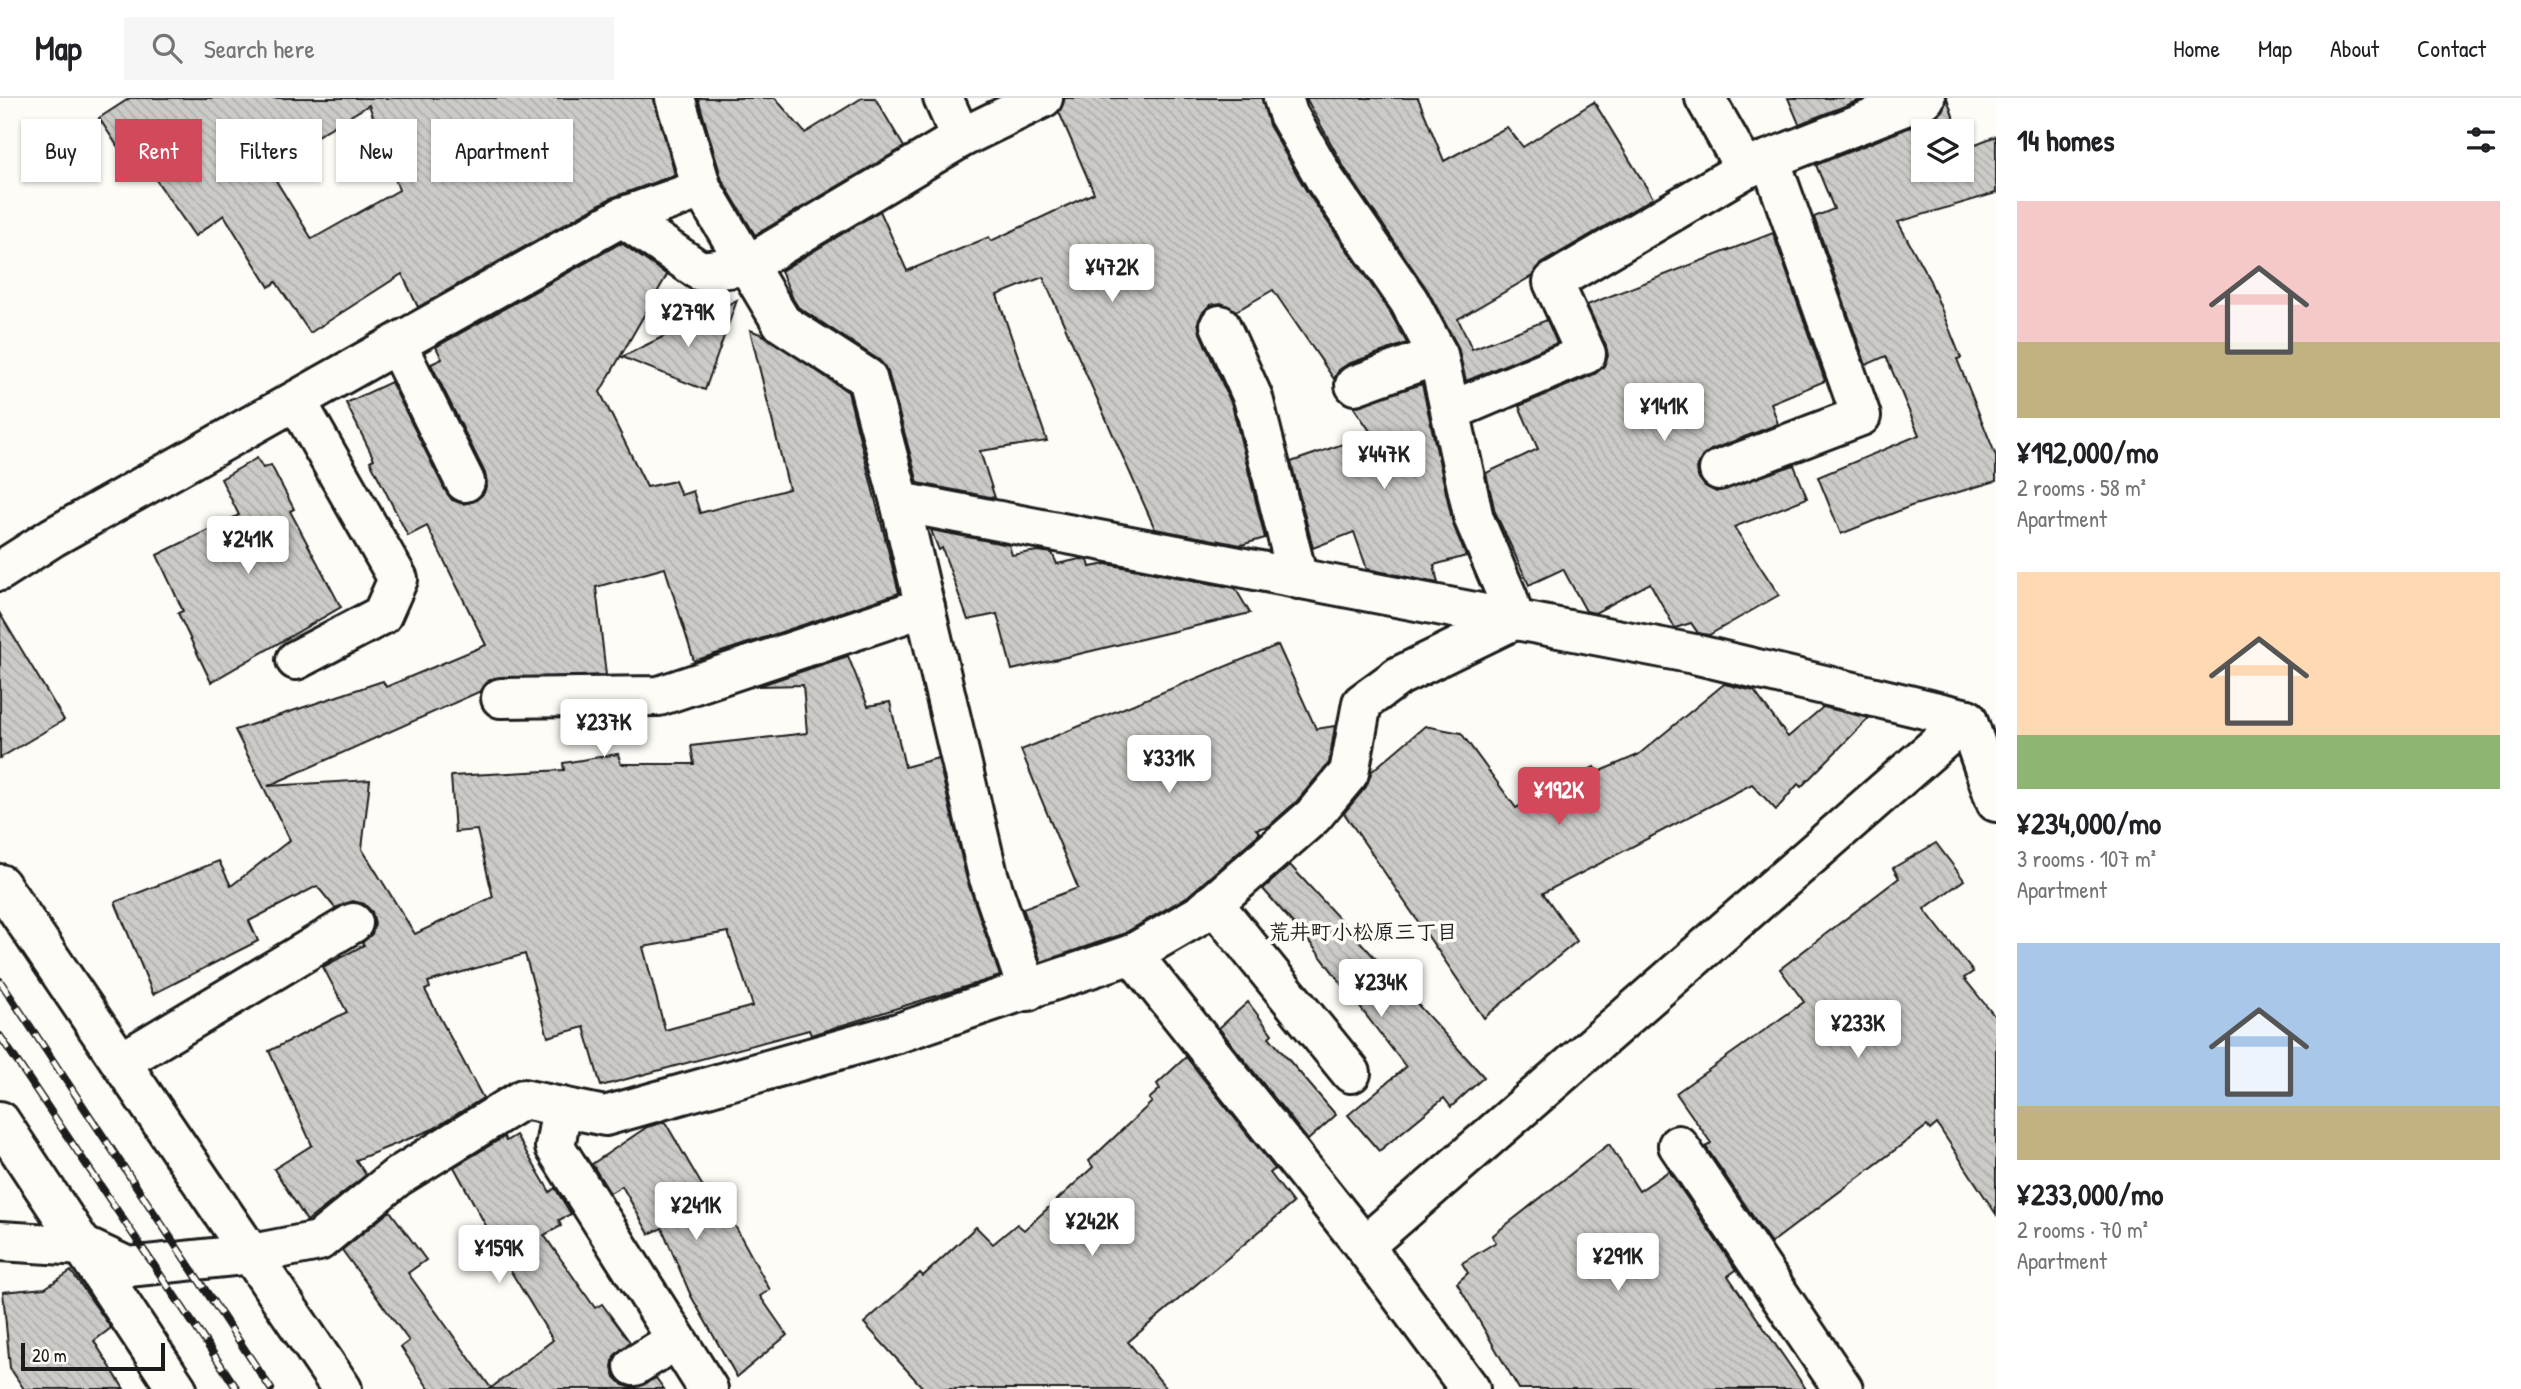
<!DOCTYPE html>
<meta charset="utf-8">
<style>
:root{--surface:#fff;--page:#f6f6f6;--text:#202124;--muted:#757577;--line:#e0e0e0;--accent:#d1495b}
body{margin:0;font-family:"Patrick Hand","Klee One",sans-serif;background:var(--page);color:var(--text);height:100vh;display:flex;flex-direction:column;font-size:26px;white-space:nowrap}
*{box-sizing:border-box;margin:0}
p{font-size:23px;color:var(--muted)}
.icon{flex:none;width:38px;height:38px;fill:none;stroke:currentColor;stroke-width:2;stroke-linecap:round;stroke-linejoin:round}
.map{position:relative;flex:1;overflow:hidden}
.side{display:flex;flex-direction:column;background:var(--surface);width:525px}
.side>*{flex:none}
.hud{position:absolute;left:21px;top:21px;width:665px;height:63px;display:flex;gap:14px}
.buttons{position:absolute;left:1911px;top:21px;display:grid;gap:14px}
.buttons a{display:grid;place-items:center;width:63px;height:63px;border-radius:0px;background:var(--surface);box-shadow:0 2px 5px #0004;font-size:35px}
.scale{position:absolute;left:21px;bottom:18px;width:144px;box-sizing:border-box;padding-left:7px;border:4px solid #1c1c1c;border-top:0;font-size:19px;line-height:24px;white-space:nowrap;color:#1c1c1c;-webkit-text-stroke:5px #fdfcf7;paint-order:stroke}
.price{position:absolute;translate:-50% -60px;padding:0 16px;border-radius:7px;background:#fff;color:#222;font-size:23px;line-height:46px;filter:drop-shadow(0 2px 4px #0008)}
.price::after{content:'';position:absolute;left:50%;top:42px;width:21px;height:16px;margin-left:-10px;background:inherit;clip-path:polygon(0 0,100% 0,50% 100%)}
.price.selected{background:var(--accent);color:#fff}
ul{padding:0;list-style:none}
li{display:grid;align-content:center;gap:14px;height:371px;padding:0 21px}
li span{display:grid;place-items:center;height:217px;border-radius:0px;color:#555}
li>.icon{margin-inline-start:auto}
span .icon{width:126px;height:126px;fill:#fffc;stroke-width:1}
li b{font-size:30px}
h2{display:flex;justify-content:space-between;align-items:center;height:84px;padding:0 21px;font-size:30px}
.tag{padding:0 24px;border-radius:0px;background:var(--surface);box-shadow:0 2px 5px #0004;font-size:24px;line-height:63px}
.tag.selected{background:var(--accent);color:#fff}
header{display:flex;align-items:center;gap:42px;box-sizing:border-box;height:98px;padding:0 35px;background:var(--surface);border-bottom:2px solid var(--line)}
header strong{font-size:33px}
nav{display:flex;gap:38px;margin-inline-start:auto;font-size:24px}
.search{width:490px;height:63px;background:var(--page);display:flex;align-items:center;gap:18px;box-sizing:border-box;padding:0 24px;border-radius:0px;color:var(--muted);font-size:26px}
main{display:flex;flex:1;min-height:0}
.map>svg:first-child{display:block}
.building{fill:url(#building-back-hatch);stroke:#1c1c1c;stroke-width:2;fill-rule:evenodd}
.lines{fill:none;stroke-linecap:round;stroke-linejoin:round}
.minor-casing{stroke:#1c1c1c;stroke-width:44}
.minor{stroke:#fdfcf7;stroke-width:38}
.rail-casing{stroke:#1c1c1c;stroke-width:8}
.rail{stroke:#fdfcf7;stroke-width:5;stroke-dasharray:16;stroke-linecap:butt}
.labels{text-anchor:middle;stroke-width:7;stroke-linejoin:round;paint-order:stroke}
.neighbourhood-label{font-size:21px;font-weight:bold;fill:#1c1c1c;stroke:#fdfcf7}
</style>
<header>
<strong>Map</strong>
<div class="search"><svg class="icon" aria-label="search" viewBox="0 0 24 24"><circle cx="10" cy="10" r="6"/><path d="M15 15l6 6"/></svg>Search here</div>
<nav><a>Home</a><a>Map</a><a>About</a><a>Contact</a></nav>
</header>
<main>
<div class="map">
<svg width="1996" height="1291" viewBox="0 0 1996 1291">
<defs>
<pattern id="building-back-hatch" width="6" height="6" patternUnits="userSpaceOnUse" patternTransform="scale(1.75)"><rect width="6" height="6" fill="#cccbc8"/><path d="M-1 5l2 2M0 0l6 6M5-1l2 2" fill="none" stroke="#afaeab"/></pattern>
</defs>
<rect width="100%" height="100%" fill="#fdfcf7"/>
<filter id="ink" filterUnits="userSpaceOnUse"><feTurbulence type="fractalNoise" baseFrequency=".0143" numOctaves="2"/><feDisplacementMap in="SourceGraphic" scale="14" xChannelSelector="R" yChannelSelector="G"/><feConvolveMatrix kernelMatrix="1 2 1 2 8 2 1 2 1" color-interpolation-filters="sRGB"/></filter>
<g filter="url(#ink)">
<g class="building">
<path d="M130,0H654L675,77L611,100L418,209L402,176L310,235L276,184L269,189L224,117L195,138L138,56L127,63L99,20ZM369,7L399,92L312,141L267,68Z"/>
<polygon points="698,0 775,0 805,35 862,0 875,0 904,49 755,137 722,82"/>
<polygon points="1065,0 1262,0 1269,27 1307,94 1390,214 1407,245 1348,266 1339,272 1334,281 1273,192 1236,213 1221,205 1210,207 1202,215 1198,224 1200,235 1232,307 1265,440 1241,447 1155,431 1043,179 997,197 1047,343 980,353 995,400 918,385 888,274 879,262 798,209 793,201 781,173 880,113 907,173 989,139 991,143 1094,95 1059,14"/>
<polygon points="1306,0 1418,0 1444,63 1507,29 1523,49 1594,4 1653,100 1542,165 1532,178 1458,221 1472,251 1547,222 1557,245 1466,283 1458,249 1428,193 1345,71"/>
<polygon points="1788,0 1865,0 1799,26"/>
<polygon points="1947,0 1958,33 1923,33 1923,72 1962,72 1962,46 1963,51 1996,38 1996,95 1898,124 1930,183 1961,260 1957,261 1996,358 1996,383 1911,408 1841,436 1818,379 1919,337 1886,258 1866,267 1814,119 1834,111 1816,67 1933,20 1942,13"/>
<polygon points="1773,135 1825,283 1771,305 1778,326 1711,352 1702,359 1697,369 1698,379 1705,388 1716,394 1794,367 1807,400 1734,429 1779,497 1709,537 1698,535 1691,525 1675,530 1650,485 1595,515 1586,513 1563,471 1529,487 1495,414 1486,375 1538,351 1519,308 1595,276 1604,268 1608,258 1606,248 1587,207"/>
<path d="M621,145L667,177L600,294L647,389L675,383L681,397L693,393L700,415L789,391L750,232L765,238L848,294L899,495L694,563L665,470L596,489L606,577L490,581L481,593L268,688L370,682L362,751L415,836L493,799L477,732L455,734L451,678L564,672L563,665L618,656L621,666H694L691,648L807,635L803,587L758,588L848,558L868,608L890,604L905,669L938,660L967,782L1000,878L811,937L809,932L601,988L584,929L548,939L525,856L428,884L430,890L425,892L483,1000L433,1031L356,1062L366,1077L307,1123L274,1071L312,1047L269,953L347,914L323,869L364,847L362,845L372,836L375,825L372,814L364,806L353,803L335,810L317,788L249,823L258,843L153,896L115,804L219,763L231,788L290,742L235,632L383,583L386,589L486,547L427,428L408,438L370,363L374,361L346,305L391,284L446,394L452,402L463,406L475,403L484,395L487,385L485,375L431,266L442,261L436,249ZM728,834L753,908L665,932L643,849Z"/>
<polygon points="737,202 705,292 622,259"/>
<polygon points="1422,286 1453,426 1466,458 1434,467 1438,485 1367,471 1354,434 1313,450 1291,364 1372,336 1353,308"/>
<polygon points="257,360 263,370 271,367 294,411 290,413 341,509 211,584 178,515 183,513 157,457 239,417 221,381"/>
<polygon points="931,432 1009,447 1012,457 1038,453 1052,455 1057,466 1080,461 1088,462 1090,469 1106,466 1235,490 1250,515 1012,572 997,516 968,522 942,450 939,452"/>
<polygon points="0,516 64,622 0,660"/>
<polygon points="1278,547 1316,631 1335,628 1329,665 1297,703 1269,728 1256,731 1260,735 1188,798 1123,836 1041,864 1023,810 1078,790 1021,652"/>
<polygon points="1724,586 1754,593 1788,639 1823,609 1869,620 1801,689 1798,686 1776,712 1752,686 1543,795 1577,843 1484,920 1344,715 1366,689 1372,673 1425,628 1461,635 1516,710 1594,669 1598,674 1638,657"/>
<polygon points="1936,745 1964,782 1924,811 1973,874 1964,880 1996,920 1996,1116 1937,1026 1930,1032 1927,1028 1771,1145 1706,1049 1711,1045 1676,995 1804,904 1780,871 1899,780 1893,770"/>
<polygon points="1290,767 1484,979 1451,1009 1444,1000 1379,1053 1348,1017 1406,969 1311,846 1263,791"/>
<polygon points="1248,904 1272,936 1269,939 1336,1017 1308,1042 1219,930"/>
<polygon points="1186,959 1275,1071 1270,1075 1293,1105 1128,1244 1167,1291 924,1291 864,1225 920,1175 923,1178 976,1129 993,1146 1017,1126 1024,1132 1093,1069 1089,1063 1152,1004 1149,1001 1160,991 1157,986"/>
<polygon points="665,1024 727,1130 734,1126 770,1192 760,1198 787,1237 737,1279 691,1198 662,1130 649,1136 622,1088 610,1095 592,1066 647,1029"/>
<polygon points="516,1037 550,1094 555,1090 571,1116 559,1122 561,1128 544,1137 595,1210 602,1206 630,1244 614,1258 612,1269 615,1279 623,1287 634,1290 656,1280 664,1291 429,1291 401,1249 409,1243 342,1152 390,1113 426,1162 408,1175 491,1290 553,1242 510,1172 454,1069 504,1039 506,1043"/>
<polygon points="1609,1046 1639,1093 1669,1073 1736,1172 1728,1178 1806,1291 1519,1291 1457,1185 1468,1175 1462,1165 1496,1144 1492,1138"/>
<polygon points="71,1173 111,1230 94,1243 124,1291 24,1291 10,1270 3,1194 45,1190"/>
</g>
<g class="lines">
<defs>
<g id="minor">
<polyline points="675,0 702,91"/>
<polyline points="943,0 961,40"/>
<polyline points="1283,0 1288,16 1326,83 1409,203 1438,257 1474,421 1508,500 1514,522"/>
<polyline points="1705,0 1745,71"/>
<polyline points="622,119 702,91 782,225 867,280 900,404 1694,556 1967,621 1996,704"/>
<polyline points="1220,227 1253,300 1298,481"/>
<polyline points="397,247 465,384"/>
<polyline points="1355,287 1438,257"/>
<polyline points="1451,313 1586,256 1553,184 1745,71 1925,0"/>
<polyline points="1719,372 1861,318 1770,61"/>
<polyline points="900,404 988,777 1028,893"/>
<polyline points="0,473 53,439 622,119 700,173 746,168 961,40 1043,0"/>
<polyline points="296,562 382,517 398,481 297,304"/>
<polyline points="501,600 659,598 925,509"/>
<polyline points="0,786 342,1291"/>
<polyline points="1213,805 1351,975"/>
<polyline points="1132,856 1364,1148 1470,1291"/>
<polyline points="121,964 353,825"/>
<polyline points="562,1009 555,1049 708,1291"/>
<polyline points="0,1023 177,1291"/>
<polyline points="1678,1047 1843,1291"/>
<polyline points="0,1143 83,1148 128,1169 252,1156 319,1143 397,1079 523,1001 605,1018 898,935 1132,856 1201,816 1313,718 1349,675 1362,605 1399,578 1514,522"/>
<polyline points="1364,1148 1967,621"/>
<polyline points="634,1268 676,1242"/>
</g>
</defs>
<use href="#minor" class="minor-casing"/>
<use href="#minor" class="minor"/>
<defs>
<g id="rail">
<polyline points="0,883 271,1291"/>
<polyline points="0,938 237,1291"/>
</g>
</defs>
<use href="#rail" class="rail-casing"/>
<use href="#rail" class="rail"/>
</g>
</g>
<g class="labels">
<g class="neighbourhood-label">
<text x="1363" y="841">荒井町小松原三丁目</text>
</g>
</g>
</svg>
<div class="buttons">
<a><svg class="icon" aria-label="layers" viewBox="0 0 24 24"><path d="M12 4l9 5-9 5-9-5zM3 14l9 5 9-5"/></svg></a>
</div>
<div class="scale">20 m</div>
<b class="price" style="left:1112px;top:206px">¥472K</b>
<b class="price" style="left:688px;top:251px">¥279K</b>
<b class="price" style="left:1664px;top:345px">¥141K</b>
<b class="price" style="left:1384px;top:393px">¥447K</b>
<b class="price" style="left:248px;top:478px">¥241K</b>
<b class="price" style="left:604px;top:661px">¥237K</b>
<b class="price" style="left:1169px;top:697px">¥331K</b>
<b class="price selected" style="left:1559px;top:729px">¥192K</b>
<b class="price" style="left:1381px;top:921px">¥234K</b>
<b class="price" style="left:1858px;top:962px">¥233K</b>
<b class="price" style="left:696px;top:1144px">¥241K</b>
<b class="price" style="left:1092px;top:1160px">¥242K</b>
<b class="price" style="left:499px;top:1187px">¥159K</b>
<b class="price" style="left:1618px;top:1195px">¥291K</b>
<div class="hud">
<a class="tag">Buy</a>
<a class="tag selected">Rent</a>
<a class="tag">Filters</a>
<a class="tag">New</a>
<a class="tag">Apartment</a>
</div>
</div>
<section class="side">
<h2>14 homes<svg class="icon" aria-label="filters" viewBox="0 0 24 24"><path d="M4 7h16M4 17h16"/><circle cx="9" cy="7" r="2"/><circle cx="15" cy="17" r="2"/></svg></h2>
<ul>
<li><span style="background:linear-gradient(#f6c9c9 65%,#c2b280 0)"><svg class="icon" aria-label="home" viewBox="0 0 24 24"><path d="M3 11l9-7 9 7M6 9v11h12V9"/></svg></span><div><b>¥192,000/mo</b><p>2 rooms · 58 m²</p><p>Apartment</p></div></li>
<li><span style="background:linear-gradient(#ffd9b3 75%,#8fb573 0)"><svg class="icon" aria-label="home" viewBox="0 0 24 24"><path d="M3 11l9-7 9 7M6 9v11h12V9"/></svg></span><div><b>¥234,000/mo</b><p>3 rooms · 107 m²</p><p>Apartment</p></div></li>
<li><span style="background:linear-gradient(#a9c7e8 75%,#c2b280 0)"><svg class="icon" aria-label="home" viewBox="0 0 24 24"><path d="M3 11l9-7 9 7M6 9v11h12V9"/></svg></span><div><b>¥233,000/mo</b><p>2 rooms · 70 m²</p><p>Apartment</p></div></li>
</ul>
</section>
</main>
